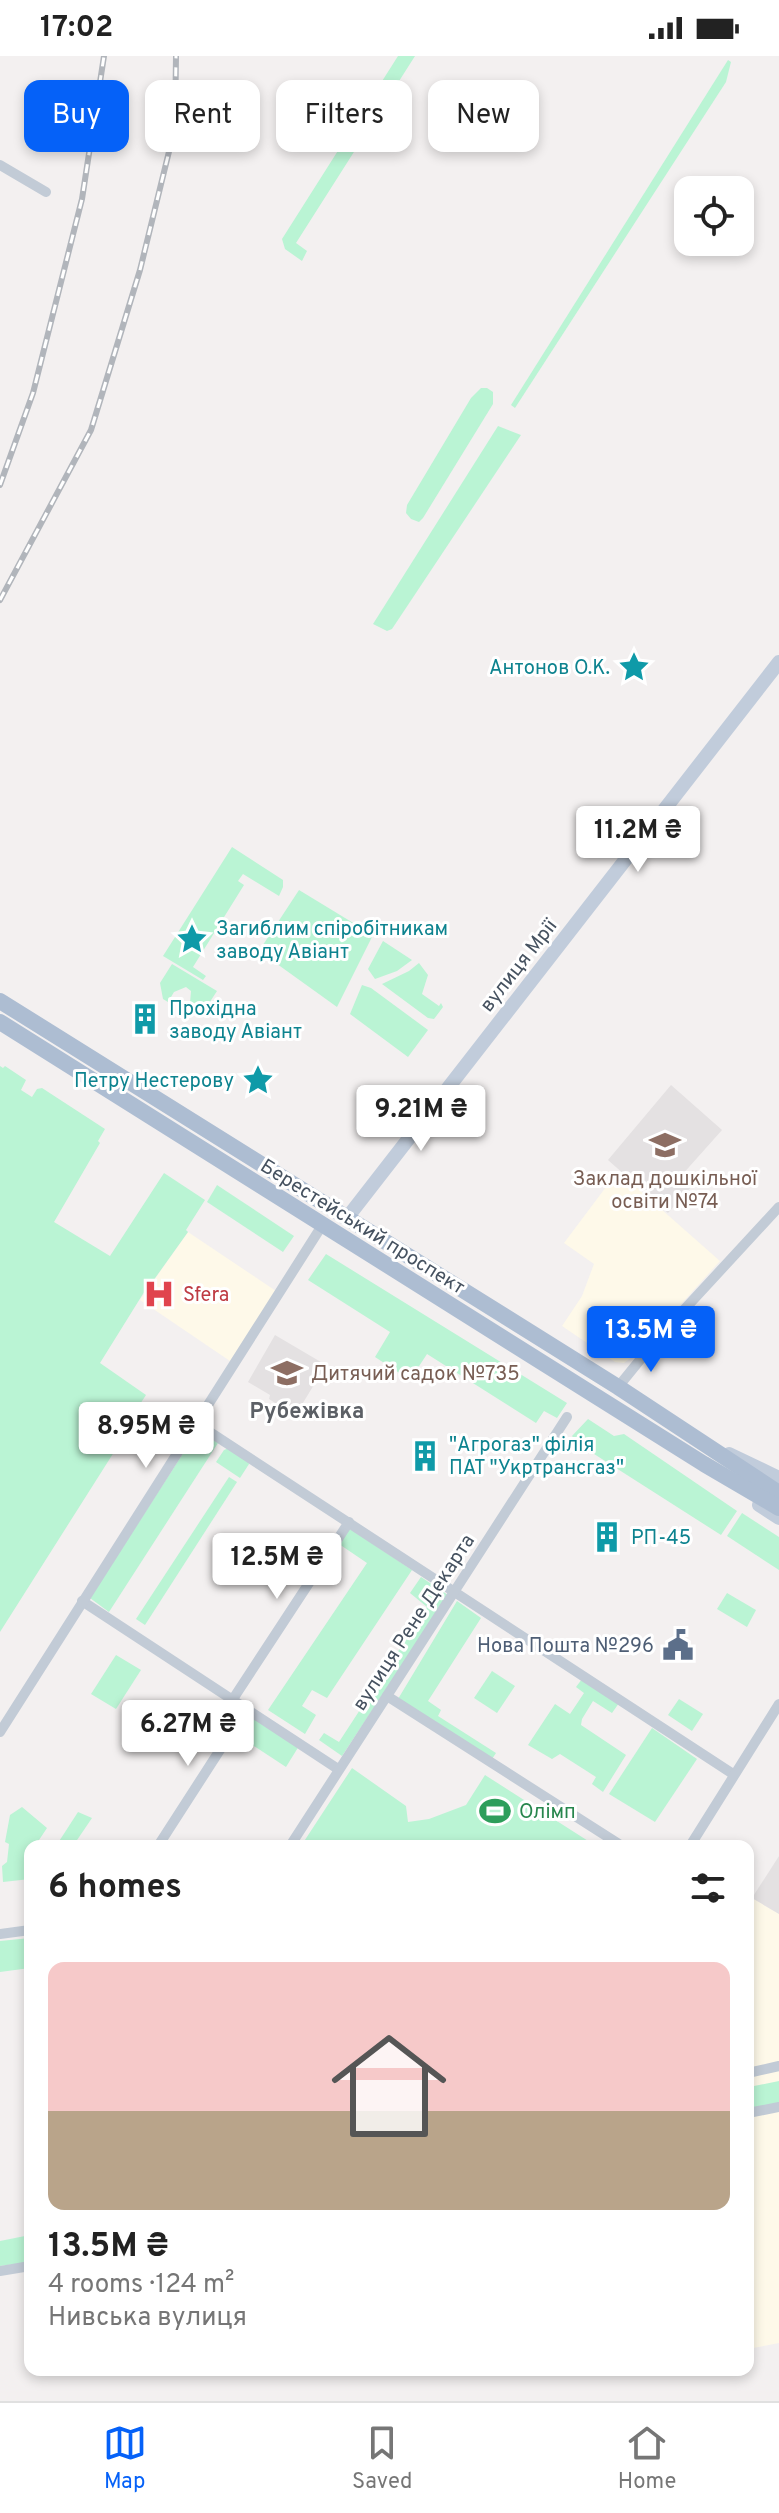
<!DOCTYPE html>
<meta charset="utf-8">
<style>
:root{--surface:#fff;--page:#f6f6f6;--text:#222;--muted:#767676;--line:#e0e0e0;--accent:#0561f8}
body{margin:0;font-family:Overpass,sans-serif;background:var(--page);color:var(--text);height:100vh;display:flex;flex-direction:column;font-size:30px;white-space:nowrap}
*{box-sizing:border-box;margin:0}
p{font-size:26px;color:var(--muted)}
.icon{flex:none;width:44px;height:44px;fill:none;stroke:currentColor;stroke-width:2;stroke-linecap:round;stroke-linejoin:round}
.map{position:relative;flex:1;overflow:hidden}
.side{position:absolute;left:24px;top:1784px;width:730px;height:536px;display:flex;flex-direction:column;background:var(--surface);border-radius:16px;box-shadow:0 4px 12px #0003}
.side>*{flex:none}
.guide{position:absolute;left:24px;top:24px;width:732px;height:72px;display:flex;gap:16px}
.fabs{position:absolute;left:674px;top:120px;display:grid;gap:16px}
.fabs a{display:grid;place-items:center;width:80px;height:80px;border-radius:16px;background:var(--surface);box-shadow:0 4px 12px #0003;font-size:40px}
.price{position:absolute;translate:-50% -68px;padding:0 18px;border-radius:8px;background:#fff;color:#222;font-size:26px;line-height:52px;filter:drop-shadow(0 2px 4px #0008)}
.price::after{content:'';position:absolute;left:50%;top:48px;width:24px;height:18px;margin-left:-12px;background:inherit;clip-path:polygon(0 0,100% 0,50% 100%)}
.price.selected{background:var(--accent);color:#fff}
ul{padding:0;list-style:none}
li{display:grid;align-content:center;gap:16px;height:424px;padding:0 24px}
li+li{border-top:2px solid var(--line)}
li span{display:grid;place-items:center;height:248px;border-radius:16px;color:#555}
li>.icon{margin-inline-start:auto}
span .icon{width:144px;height:144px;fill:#fffc;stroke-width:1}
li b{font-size:34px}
h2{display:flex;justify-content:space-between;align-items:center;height:96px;padding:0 24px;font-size:34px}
.pill{padding:0 28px;border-radius:16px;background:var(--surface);box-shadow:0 4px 12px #0003;font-size:28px;line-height:72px}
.pill.selected{background:var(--accent);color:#fff}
.status{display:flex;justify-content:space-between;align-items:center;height:56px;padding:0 40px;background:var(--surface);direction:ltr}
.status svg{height:22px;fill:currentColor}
.menu{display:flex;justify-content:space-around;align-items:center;height:112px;border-top:2px solid var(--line);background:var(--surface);font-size:22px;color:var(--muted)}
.menu a{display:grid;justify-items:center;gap:4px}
.menu .selected{color:var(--accent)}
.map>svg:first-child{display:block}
.commercial{fill:#fef9e9}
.education{fill:#e4e1e2}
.green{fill:#baf4d4}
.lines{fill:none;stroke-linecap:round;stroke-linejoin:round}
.street{stroke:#c2cbd6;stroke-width:10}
.secondary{stroke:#c1ccdb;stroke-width:14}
.primary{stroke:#adbdd2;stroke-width:16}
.rail-casing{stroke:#b1b5bb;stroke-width:6}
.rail{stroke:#fff;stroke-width:3;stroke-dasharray:9;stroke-linecap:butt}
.labels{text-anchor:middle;stroke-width:6;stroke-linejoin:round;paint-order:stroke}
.culture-label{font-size:20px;fill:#0d838f;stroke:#fff;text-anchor:start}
.street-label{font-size:20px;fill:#465260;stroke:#fff}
.education-label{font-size:20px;fill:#785e54;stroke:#fff}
.health-label{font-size:20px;fill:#be3a42;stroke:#fff;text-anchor:start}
.service-label{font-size:20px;fill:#4e5e75;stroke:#fff;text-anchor:end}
.leisure-label{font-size:20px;fill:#27864d;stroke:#fff;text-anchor:start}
.neighbourhood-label{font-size:22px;font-weight:bold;fill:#5c6066;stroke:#fff}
</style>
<div class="status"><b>17:02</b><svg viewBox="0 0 49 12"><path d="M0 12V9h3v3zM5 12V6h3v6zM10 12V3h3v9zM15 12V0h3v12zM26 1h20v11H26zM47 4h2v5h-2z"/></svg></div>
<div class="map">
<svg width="779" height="2345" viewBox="0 0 779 2345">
<rect width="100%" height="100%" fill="#f3f0f0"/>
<g class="commercial">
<polygon points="618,1115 720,1205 636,1298 624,1307 615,1306 562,1270 582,1240 594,1208 564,1187"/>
<polygon points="188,1176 276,1235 230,1305 140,1244"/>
<polygon points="752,1842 779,1858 779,2287 748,2293 748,1846"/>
</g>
<g class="education">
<polygon points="671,1029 722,1074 681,1120 692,1130 668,1157 608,1104"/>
<polygon points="275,1279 326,1309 295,1360 269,1343 270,1339 248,1326"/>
<polygon points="779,1800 779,1858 752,1842"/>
</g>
<g class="green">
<polygon points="398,0 415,0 296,187 307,195 302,205 285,193 282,183"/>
<polygon points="728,4 731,6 726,26 515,352 511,349"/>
<polygon points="481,332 487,332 493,336 493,348 423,462 419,466 411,463 406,457 407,449 471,342"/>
<polygon points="498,370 521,379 392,573 387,575 373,568"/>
<polygon points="232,791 283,824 283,831 279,840 243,818 238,825 244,829 193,911 206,920 203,924 163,900"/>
<polygon points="299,834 373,879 337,951 259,895"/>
<polygon points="383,885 412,904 397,915 375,923 368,913"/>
<polygon points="419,907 428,919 422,938 439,950 441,947 443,951 434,963 428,962 382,928 409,915"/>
<polygon points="172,908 217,935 204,955 189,959 185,956 190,947 191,935 186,931 174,936 168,946 163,943 160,927"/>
<polygon points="362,929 371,932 428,974 408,1001 350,958"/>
<polygon points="0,1010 3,1012 5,1010 26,1024 21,1034 32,1041 37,1033 42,1032 105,1073 98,1085 100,1087 54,1166 110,1200 164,1117 205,1144 186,1174 188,1176 153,1225 151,1225 100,1307 146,1339 125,1371 128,1374 0,1576"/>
<polygon points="217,1129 294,1180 283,1196 207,1146"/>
<polygon points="326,1198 567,1347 557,1362 544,1355 536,1367 427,1298 410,1324 375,1301 390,1276 308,1224"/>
<polygon points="588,1363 614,1380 624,1378 737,1455 721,1479 580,1389 572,1380"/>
<polygon points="198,1374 218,1387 109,1556 90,1542"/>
<polygon points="229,1392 248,1404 249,1408 240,1422 216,1406 224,1394"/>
<polygon points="229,1421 237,1426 145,1569 136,1563"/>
<polygon points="742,1457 779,1481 779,1514 727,1480"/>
<polygon points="348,1474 352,1474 412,1514 327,1642 312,1634 302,1650 316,1659 305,1678 268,1654 367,1507 339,1488"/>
<polygon points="421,1521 448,1539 342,1700 319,1684 324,1677 339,1686 427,1551 410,1537"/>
<polygon points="727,1537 756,1554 747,1571 717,1553"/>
<polygon points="457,1545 481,1562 428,1645 441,1654 438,1660 496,1697 492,1703 398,1643"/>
<polygon points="116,1599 141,1614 116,1653 91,1638"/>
<polygon points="492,1615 515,1630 497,1657 474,1642"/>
<polygon points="582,1623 619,1647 612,1657 593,1645 582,1663 581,1669 626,1699 603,1736 592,1728 596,1721 560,1698 552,1703 528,1689 555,1648 570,1658 584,1637 576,1631"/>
<polygon points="679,1643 703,1658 692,1675 668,1659"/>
<polygon points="248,1656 299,1690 286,1711 234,1677"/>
<polygon points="652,1672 697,1703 655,1766 609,1738"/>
<polygon points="352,1712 406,1750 408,1766 429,1763 466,1749 485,1719 596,1790 301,1790"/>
<polygon points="22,1751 47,1772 37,1787 40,1790 30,1790 30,1823 3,1826 2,1810 7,1806 9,1788 5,1786 10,1759"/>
<polygon points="78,1756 92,1762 73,1790 56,1790"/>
<polygon points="30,1882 30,1912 0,1916 0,1885"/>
<polygon points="752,2020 754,2030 779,2025 779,2047 748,2053 748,2021"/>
<polygon points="30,2179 30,2206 0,2210 0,2185"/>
</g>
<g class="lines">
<g class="street">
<polyline points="0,109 46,136"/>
<polyline points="618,1331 657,1283 779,1151"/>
<polyline points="196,1367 733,1718"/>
<polyline points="82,1545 338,1713"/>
<polyline points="387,1640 622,1790"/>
<polyline points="233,1643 349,1466"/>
<polyline points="0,1676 323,1168"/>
<polyline points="158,1790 247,1652"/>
<polyline points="290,1790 567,1361"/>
<polyline points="690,1790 779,1648"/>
<polyline points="0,1878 30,1874"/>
<polyline points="748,2017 779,2010"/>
<polyline points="748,2057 779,2051"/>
<polyline points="0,2215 30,2210"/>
</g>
<g class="secondary">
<polyline points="347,1162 779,606"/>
<polyline points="729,1398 779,1422"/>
<polyline points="759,1449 779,1462"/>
</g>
<g class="primary">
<polyline points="0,945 618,1331 779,1437"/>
<polyline points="0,966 704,1408 779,1452"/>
</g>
<defs>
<g id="rail">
<polyline points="0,429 33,337 82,143 104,0"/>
<polyline points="0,544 91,374 140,214 175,71 176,0"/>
</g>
</defs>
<use href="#rail" class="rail-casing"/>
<use href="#rail" class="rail"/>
</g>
<defs>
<symbol id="sight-bare" viewBox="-9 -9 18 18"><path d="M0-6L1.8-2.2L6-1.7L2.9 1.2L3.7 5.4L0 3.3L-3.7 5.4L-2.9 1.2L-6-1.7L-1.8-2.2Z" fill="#0f9aa8" stroke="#fff" stroke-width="2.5" paint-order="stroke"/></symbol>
<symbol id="building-bare" viewBox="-9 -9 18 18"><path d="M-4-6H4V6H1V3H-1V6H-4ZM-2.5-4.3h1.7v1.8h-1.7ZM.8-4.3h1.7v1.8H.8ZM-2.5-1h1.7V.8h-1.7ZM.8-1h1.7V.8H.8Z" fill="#0f9aa8" stroke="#fff" stroke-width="2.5" paint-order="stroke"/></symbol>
<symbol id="school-bare" viewBox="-9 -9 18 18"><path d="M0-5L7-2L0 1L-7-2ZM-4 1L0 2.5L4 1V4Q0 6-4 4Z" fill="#8d6e63" stroke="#fff" stroke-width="2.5" paint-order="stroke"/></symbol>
<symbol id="hospital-bare" viewBox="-9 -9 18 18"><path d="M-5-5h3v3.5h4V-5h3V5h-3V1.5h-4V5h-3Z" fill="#e0444e" stroke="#fff" stroke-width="2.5" paint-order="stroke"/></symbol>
<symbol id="civic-bare" viewBox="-9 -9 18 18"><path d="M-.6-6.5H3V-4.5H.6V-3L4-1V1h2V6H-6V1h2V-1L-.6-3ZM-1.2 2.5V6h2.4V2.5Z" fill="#5c6f8a" stroke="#fff" stroke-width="2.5" paint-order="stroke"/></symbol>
<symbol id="stadium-bare" viewBox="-9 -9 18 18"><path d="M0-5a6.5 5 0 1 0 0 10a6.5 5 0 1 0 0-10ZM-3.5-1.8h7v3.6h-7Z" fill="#2e9e5b" stroke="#fff" stroke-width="2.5" paint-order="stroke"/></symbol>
</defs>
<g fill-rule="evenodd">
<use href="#sight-bare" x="612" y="589" width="44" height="44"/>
<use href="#sight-bare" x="170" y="861" width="44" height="44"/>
<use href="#building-bare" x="123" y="941" width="44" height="44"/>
<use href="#sight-bare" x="236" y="1002" width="44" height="44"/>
<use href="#school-bare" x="643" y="1067" width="44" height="44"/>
<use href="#hospital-bare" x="137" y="1216" width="44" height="44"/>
<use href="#school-bare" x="265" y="1295" width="44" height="44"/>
<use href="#building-bare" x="403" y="1378" width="44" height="44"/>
<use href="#building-bare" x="585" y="1459" width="44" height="44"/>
<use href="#civic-bare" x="656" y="1567" width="44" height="44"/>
<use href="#stadium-bare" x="473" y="1733" width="44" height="44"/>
</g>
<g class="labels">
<g class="culture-label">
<text x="610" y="618" text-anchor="end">Антонов О.К.</text>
<text x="216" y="879">Загиблим спіробітникам<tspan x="216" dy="23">заводу Авіант</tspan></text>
<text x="169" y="959">Прохідна<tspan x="169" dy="23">заводу Авіант</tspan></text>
<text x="234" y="1031" text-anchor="end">Петру Нестерову</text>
<text x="449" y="1395">"Агрогаз" філія<tspan x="449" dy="23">ПАТ "Укртрансгаз"</tspan></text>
<text x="631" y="1488">РП-45</text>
</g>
<g class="street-label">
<text transform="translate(518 909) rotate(-52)" y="7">вулиця Мрії</text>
<text transform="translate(363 1170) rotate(32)" y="7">Берестейський проспект</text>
<text transform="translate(413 1566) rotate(-57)" y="7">вулиця Рене Декарта</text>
</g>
<g class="education-label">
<text x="665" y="1129">Заклад дошкільної<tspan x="665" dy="23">освіти №74</tspan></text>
<text x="311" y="1324" text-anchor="start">Дитячий садок №735</text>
</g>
<g class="health-label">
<text x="183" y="1245">Sfera</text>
</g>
<g class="service-label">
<text x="654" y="1596">Нова Пошта №296</text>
</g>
<g class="leisure-label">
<text x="519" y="1762">Олімп</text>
</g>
<g class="neighbourhood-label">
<text x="307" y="1362">Рубежівка</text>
</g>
</g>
</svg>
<div class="fabs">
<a><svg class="icon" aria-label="locate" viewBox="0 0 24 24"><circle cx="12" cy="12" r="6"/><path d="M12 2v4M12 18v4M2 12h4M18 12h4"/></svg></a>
</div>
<b class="price" style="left:638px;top:818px">11.2M ₴</b>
<b class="price" style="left:421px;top:1097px">9.21M ₴</b>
<b class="price selected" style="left:651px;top:1318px">13.5M ₴</b>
<b class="price" style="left:146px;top:1414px">8.95M ₴</b>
<b class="price" style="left:277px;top:1545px">12.5M ₴</b>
<b class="price" style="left:188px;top:1712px">6.27M ₴</b>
<div class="guide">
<a class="pill selected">Buy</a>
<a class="pill">Rent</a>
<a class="pill">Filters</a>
<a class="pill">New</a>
</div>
<section class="side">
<h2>6 homes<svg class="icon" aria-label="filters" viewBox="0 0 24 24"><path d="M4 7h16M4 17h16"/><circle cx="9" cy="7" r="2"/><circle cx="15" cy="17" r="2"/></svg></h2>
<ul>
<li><span style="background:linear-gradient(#f6c9c9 60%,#b9a48a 0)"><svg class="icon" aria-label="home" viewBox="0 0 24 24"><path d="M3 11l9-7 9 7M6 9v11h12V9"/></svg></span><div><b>13.5M ₴</b><p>4 rooms · 124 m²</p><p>Нивська вулиця</p></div></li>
</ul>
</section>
</div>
<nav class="menu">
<a class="selected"><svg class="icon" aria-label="map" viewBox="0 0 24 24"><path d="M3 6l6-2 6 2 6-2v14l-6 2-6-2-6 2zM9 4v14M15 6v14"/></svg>Map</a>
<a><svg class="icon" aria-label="saved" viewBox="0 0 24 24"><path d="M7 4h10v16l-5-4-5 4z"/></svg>Saved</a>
<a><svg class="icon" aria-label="home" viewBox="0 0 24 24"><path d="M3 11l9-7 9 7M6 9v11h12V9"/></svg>Home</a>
</nav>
